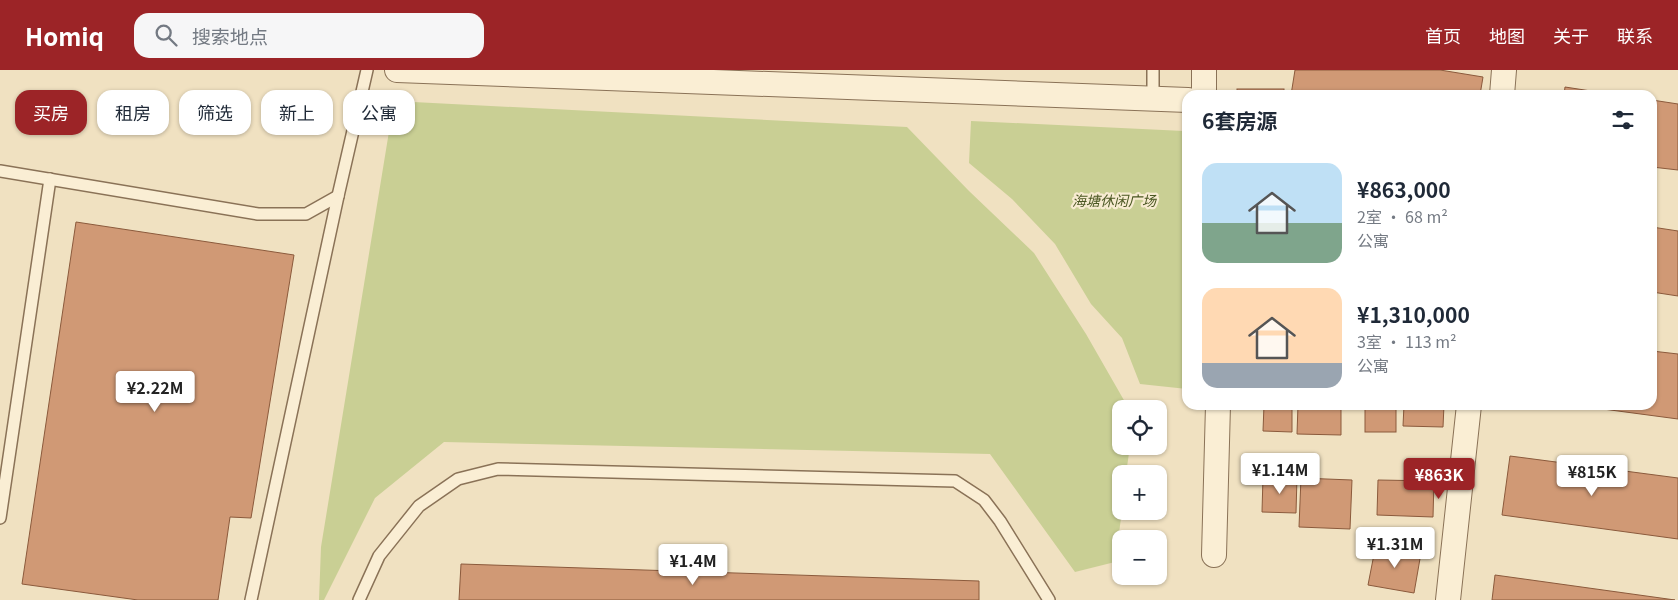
<!DOCTYPE html>
<html lang="zh">
<meta charset="utf-8">
<style>
:root{--surface:#fff;--page:#f6f6f7;--text:#1f2937;--muted:#747a83;--accent:#9c2427}
body{margin:0;font-family:Georgia,"Noto Sans SC",serif;background:var(--page);color:var(--text);height:100vh;display:flex;flex-direction:column;font-size:19px;white-space:nowrap}
*{box-sizing:border-box;margin:0}
p{font-size:16px;color:var(--muted)}
.icon{flex:none;width:28px;height:28px;fill:none;stroke:currentColor;stroke-width:2;stroke-linecap:round;stroke-linejoin:round}
.map{position:relative;flex:1;overflow:hidden}
.sheet{position:absolute;left:1182px;top:20px;width:475px;height:320px;display:flex;flex-direction:column;background:var(--surface);border-radius:15px;box-shadow:0 1px 4px #0004}
.sheet>*{flex:none}
.banner{position:absolute;left:15px;top:20px;width:475px;height:45px;display:flex;gap:10px}
.buttons{position:absolute;left:1112px;top:330px;display:grid;gap:10px}
.buttons a{display:grid;place-items:center;width:55px;height:55px;border-radius:10px;background:var(--surface);box-shadow:0 1px 4px #0004;font-size:25px}
.price{position:absolute;translate:-50% -42px;padding:0 11px;border-radius:5px;background:#fff;color:#222;font-size:16px;line-height:32px;filter:drop-shadow(0 1px 2px #0008)}
.price::after{content:'';position:absolute;left:50%;top:30px;width:15px;height:11px;margin-left:-8px;background:inherit;clip-path:polygon(0 0,100% 0,50% 100%)}
.price.on{background:var(--accent);color:#fff}
ul{padding:0;list-style:none}
li{display:flex;align-items:center;gap:15px;height:125px;padding:0 20px}
li span{display:grid;place-items:center;flex:none;width:140px;height:100px;border-radius:15px;color:#555}
li>.icon{margin-inline-start:auto}
span .icon{width:60px;height:60px;fill:#fffc;stroke-width:1}
li b{font-size:21px}
h2{display:flex;justify-content:space-between;align-items:center;height:60px;padding:0 20px;font-size:21px}
.chip{padding:0 18px;border-radius:15px;background:var(--surface);box-shadow:0 1px 4px #0004;font-size:18px;line-height:45px}
.chip.on{background:var(--accent);color:#fff}
header{display:flex;align-items:center;gap:30px;box-sizing:border-box;height:70px;padding:0 25px;background:var(--accent);color:#fff}
header strong{font-size:24px}
nav{display:flex;gap:28px;margin-inline-start:auto;font-size:18px}
.search{width:350px;height:45px;background:var(--page);display:flex;align-items:center;gap:12px;box-sizing:border-box;padding:0 18px;border-radius:15px;color:var(--muted);font-size:19px}
.map>svg:first-child{display:block}
.green{fill:#c9cf94}
.building{fill:#d09975;stroke:#8b5a3c}
.lines{fill:none;stroke-linecap:round;stroke-linejoin:round}
.lane-casing{stroke:#8a7257;stroke-width:14}
.street-casing{stroke:#8a7257;stroke-width:26}
.lane{stroke:#faeed4;stroke-width:11}
.street{stroke:#faeed4;stroke-width:24}
.labels{text-anchor:middle;stroke-width:4.5;stroke-linejoin:round;paint-order:stroke}
.park-label{font-size:14px;font-style:italic;fill:#4a5722;stroke:#f7ebd1}
</style>
<header>
<strong>Homiq</strong>
<div class="search"><svg class="icon" aria-label="search" viewBox="0 0 24 24"><circle cx="10" cy="10" r="6"/><path d="M15 15l6 6"/></svg>搜索地点</div>
<nav><a>首页</a><a>地图</a><a>关于</a><a>联系</a></nav>
</header>
<div class="map">
<svg width="1678" height="530" viewBox="0 0 1678 530">
<rect width="100%" height="100%" fill="#f0e1c1"/>
<g class="green">
<polygon points="394,31 907,57 969,121 1034,183 1086,264 1129,339 1121,339 1121,376 1130,376 1126,404 1121,404 1122,441 1115,492 1075,502 990,384 444,372 375,428 324,530 319,530 321,477"/>
<polygon points="971,51 1184,61 1188,65 1187,319 1140,314 1122,268 1091,234 1055,174 1012,129 969,93"/>
</g>
<g class="building">
<polygon points="1295,0 1440,0 1483,7 1480,25 1291,25"/>
<polygon points="1565,17 1617,25 1564,25"/>
<rect x="1237" y="19" width="47" height="6"/>
<polygon points="1652,30 1678,34 1678,100 1652,97"/>
<polygon points="76,152 294,185 251,448 230,447 218,530 138,530 22,514"/>
<polygon points="1652,157 1678,161 1678,226 1652,222"/>
<polygon points="1652,281 1678,284 1678,349 1573,335 1652,335"/>
<polygon points="1264,335 1292,335 1292,362 1263,361"/>
<polygon points="1298,335 1341,335 1341,365 1297,364"/>
<rect x="1365" y="335" width="31" height="27"/>
<polygon points="1404,335 1444,335 1443,357 1403,356"/>
<polygon points="1510,386 1678,408 1678,469 1502,445"/>
<polygon points="1263,407 1297,407 1296,443 1262,442"/>
<polygon points="1301,408 1352,410 1350,459 1299,457"/>
<polygon points="1378,410 1434,411 1433,447 1377,445"/>
<polygon points="1376,474 1421,483 1414,523 1368,515"/>
<polygon points="461,494 979,511 979,530 459,530"/>
<polygon points="1495,505 1675,530 1492,530"/>
</g>
<g class="lines">
<defs>
<g id="lane">
<polyline points="1153,0 1153,29"/>
<polyline points="0,101 258,144 306,144 338,126"/>
<polyline points="0,448 50,109"/>
<polyline points="251,530 338,126 367,0"/>
<polyline points="359,530 379,486 419,436 458,409 498,399 955,411 984,430 1000,451 1049,530"/>
</g>
<g id="street">
<polyline points="397,0 1188,30"/>
<polyline points="1204,0 1204,25"/>
<polyline points="1502,25 1504,0"/>
<polyline points="1214,485 1218,335"/>
<polyline points="1448,530 1469,335"/>
</g>
</defs>
<use href="#lane" class="lane-casing"/>
<use href="#street" class="street-casing"/>
<use href="#lane" class="lane"/>
<use href="#street" class="street"/>
</g>
<g class="labels">
<g class="park-label">
<text x="1114" y="136">海塘休闲广场</text>
</g>
</g>
</svg>
<div class="buttons">
<a><svg class="icon" aria-label="locate" viewBox="0 0 24 24"><circle cx="12" cy="12" r="6"/><path d="M12 2v4M12 18v4M2 12h4M18 12h4"/></svg></a>
<a>+</a>
<a>−</a>
</div>
<b class="price" style="left:155px;top:343px">¥2.22M</b>
<b class="price" style="left:1280px;top:425px">¥1.14M</b>
<b class="price" style="left:1592px;top:427px">¥815K</b>
<b class="price on" style="left:1439px;top:430px">¥863K</b>
<b class="price" style="left:1395px;top:499px">¥1.31M</b>
<b class="price" style="left:693px;top:516px">¥1.4M</b>
<div class="banner">
<a class="chip on">买房</a>
<a class="chip">租房</a>
<a class="chip">筛选</a>
<a class="chip">新上</a>
<a class="chip">公寓</a>
</div>
<section class="sheet">
<h2>6套房源<svg class="icon" aria-label="filters" viewBox="0 0 24 24"><path d="M4 7h16M4 17h16"/><circle cx="9" cy="7" r="2"/><circle cx="15" cy="17" r="2"/></svg></h2>
<ul>
<li><span style="background:linear-gradient(#bfe0f5 60%,#7fa58c 0)"><svg class="icon" aria-label="home" viewBox="0 0 24 24"><path d="M3 11l9-7 9 7M6 9v11h12V9"/></svg></span><div><b>¥863,000</b><p>2室 · 68 m²</p><p>公寓</p></div></li>
<li><span style="background:linear-gradient(#ffd9b3 75%,#9aa5b1 0)"><svg class="icon" aria-label="home" viewBox="0 0 24 24"><path d="M3 11l9-7 9 7M6 9v11h12V9"/></svg></span><div><b>¥1,310,000</b><p>3室 · 113 m²</p><p>公寓</p></div></li>
</ul>
</section>
</div>
